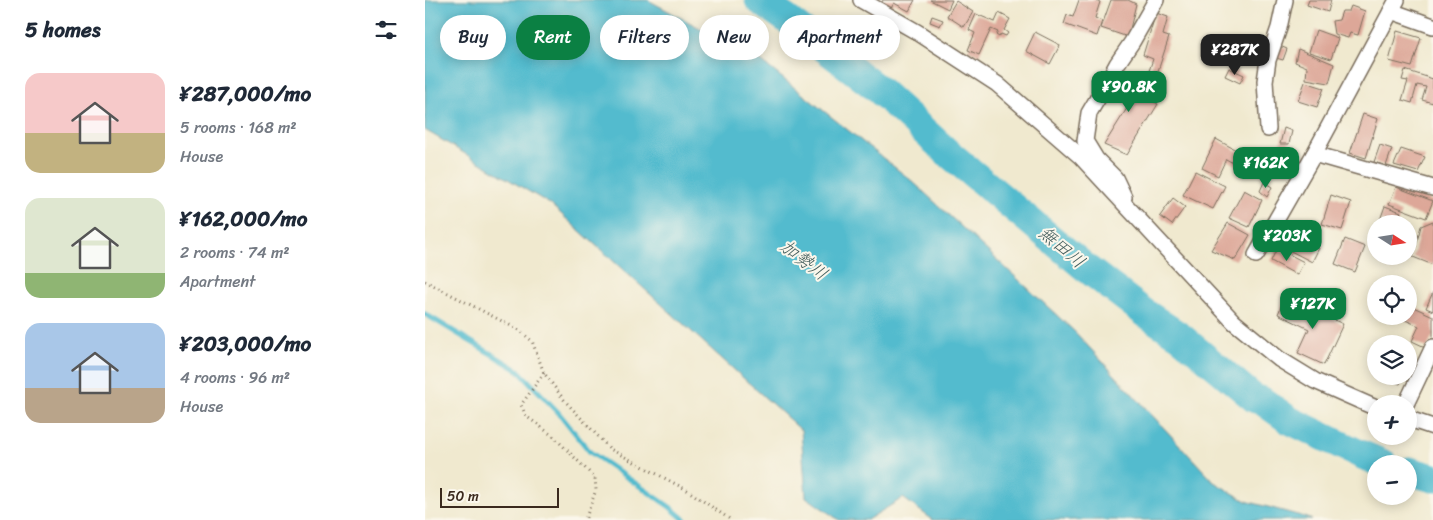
<!DOCTYPE html>
<meta charset="utf-8">
<style>
:root{--surface:#fff;--page:#f2f2f3;--text:#1f2937;--muted:#747a83;--accent:#0b8043}
body{margin:0;font-family:Sriracha,"Klee One",sans-serif;background:var(--page);color:var(--text);height:100vh;display:flex;flex-direction:column;font-size:19px;white-space:nowrap}
*{box-sizing:border-box;margin:0}
p{font-size:16px;color:var(--muted)}
.icon{flex:none;width:28px;height:28px;fill:none;stroke:currentColor;stroke-width:2;stroke-linecap:round;stroke-linejoin:round}
.map{position:relative;flex:1;overflow:hidden}
.sheet{display:flex;flex-direction:column;background:var(--surface);width:425px}
.sheet>*{flex:none}
.guide{position:absolute;left:15px;top:15px;width:475px;height:45px;display:flex;gap:10px}
.needle{width:32px;rotate:102deg}
.buttons{position:absolute;left:942px;top:215px;display:grid;gap:10px}
.buttons a{display:grid;place-items:center;width:50px;height:50px;border-radius:50%;background:var(--surface);box-shadow:0 2px 12px #0003;font-size:25px}
.scale{position:absolute;left:15px;bottom:12px;width:119px;box-sizing:border-box;padding-left:5px;border:2px solid #3b2a1e;border-top:0;font-size:14px;line-height:18px;white-space:nowrap;color:#3b2a1e;-webkit-text-stroke:4px #fbf7ec;paint-order:stroke}
.price{position:absolute;translate:-50% -42px;padding:0 11px;border-radius:10px;background:var(--accent);color:#fff;font-size:16px;line-height:32px;filter:drop-shadow(0 1px 2px #0008)}
.price::after{content:'';position:absolute;left:50%;top:30px;width:15px;height:11px;margin-left:-8px;background:inherit;clip-path:polygon(0 0,100% 0,50% 100%)}
.price.current{background:#222;color:#fff}
ul{padding:0;list-style:none}
li{display:flex;align-items:center;gap:15px;height:125px;padding:0 25px}
li span{display:grid;place-items:center;flex:none;width:140px;height:100px;border-radius:15px;color:#555}
li>.icon{margin-inline-start:auto}
span .icon{width:60px;height:60px;fill:#fffc;stroke-width:1}
li b{font-size:21px}
h2{display:flex;justify-content:space-between;align-items:center;height:60px;padding:0 25px;font-size:21px}
.pill{padding:0 18px;border-radius:22px;background:var(--surface);box-shadow:0 2px 12px #0003;font-size:18px;line-height:45px}
.pill.current{background:var(--accent);color:#fff}
main{display:flex;flex:1;min-height:0}
.map>svg:first-child{display:block}
.water{fill:#52bbce;stroke:#467276}
.lines{fill:none;stroke-linecap:round;stroke-linejoin:round}
.stream{stroke:#52bbce;stroke-width:5}
.river{stroke:#52bbce;stroke-width:29}
.building{fill:#dda798}
.street-casing{stroke:#7a6d5c;stroke-width:18}
.path{stroke:#7a6d5c;stroke-width:3;stroke-dasharray:1 4;stroke-linecap:butt}
.street{stroke:#fff;stroke-width:15}
.labels{text-anchor:middle;stroke-width:4;stroke-linejoin:round;paint-order:stroke}
.water-label{font-size:18px;font-style:italic;fill:#435d5c;stroke:#fbf7ec}
</style>
<main>
<section class="sheet">
<h2>5 homes<svg class="icon" aria-label="filters" viewBox="0 0 24 24"><path d="M4 7h16M4 17h16"/><circle cx="9" cy="7" r="2"/><circle cx="15" cy="17" r="2"/></svg></h2>
<ul>
<li><span style="background:linear-gradient(#f6c9c9 60%,#c2b280 0)"><svg class="icon" aria-label="home" viewBox="0 0 24 24"><path d="M3 11l9-7 9 7M6 9v11h12V9"/></svg></span><div><b>¥287,000/mo</b><p>5 rooms · 168 m²</p><p>House</p></div></li>
<li><span style="background:linear-gradient(#dfe7d0 75%,#8fb573 0)"><svg class="icon" aria-label="home" viewBox="0 0 24 24"><path d="M3 11l9-7 9 7M6 9v11h12V9"/></svg></span><div><b>¥162,000/mo</b><p>2 rooms · 74 m²</p><p>Apartment</p></div></li>
<li><span style="background:linear-gradient(#a9c7e8 65%,#b9a48a 0)"><svg class="icon" aria-label="home" viewBox="0 0 24 24"><path d="M3 11l9-7 9 7M6 9v11h12V9"/></svg></span><div><b>¥203,000/mo</b><p>4 rooms · 96 m²</p><p>House</p></div></li>
</ul>
</section>
<div class="map">
<svg width="1008" height="520" viewBox="0 0 1008 520">
<rect width="100%" height="100%" fill="#fbf7ec"/>
<filter id="ink" filterUnits="userSpaceOnUse"><feTurbulence type="fractalNoise" baseFrequency=".02" numOctaves="2"/><feDisplacementMap in="SourceGraphic" scale="10" xChannelSelector="R" yChannelSelector="G"/><feConvolveMatrix kernelMatrix="1 2 1 2 8 2 1 2 1" color-interpolation-filters="sRGB"/></filter>
<filter id="wash" filterUnits="userSpaceOnUse"><feTurbulence type="fractalNoise" baseFrequency=".0096" numOctaves="4" result="noise"/><feDisplacementMap in="SourceGraphic" scale="20" xChannelSelector="R" yChannelSelector="G"/><feGaussianBlur stdDeviation="1.12" result="paint"/><feColorMatrix in="noise" values="0 0 0 0 0 0 0 0 0 0 0 0 0 0 0 0 0 1.4 0 .05"/><feComposite in="paint" operator="in"/></filter>
<g filter="url(#wash)">
<rect width="100%" height="100%" fill="#f0e9cf"/>
<polygon class="water" points="0,0 223,0 336,61 487,181 650,332 789,482 821,501 880,517 887,520 508,520 478,498 442,520 414,520 381,497 376,430 125,204 0,130"/>
<g class="lines">
<polyline class="stream" points="0,314 93,370 133,412 165,452 245,507 260,520"/>
<g class="river">
<polyline points="334,0 363,20 454,90 522,152 661,268 720,313 756,337 830,399 836,400 864,420 935,454 959,464"/>
<polyline points="984,471 1008,478"/>
</g>
</g>
<g id="blocks">
<g class="building">
<polygon points="458,0 490,0 484,11 469,3 464,12 454,7"/>
<polygon points="505,0 527,0 523,9"/>
<polygon points="654,0 671,0 675,2 670,18 677,21 672,36 639,24 642,15 648,17"/>
<polygon points="686,0 703,0 711,4 703,37 676,28"/>
<polygon points="884,0 906,0 903,12 882,5"/>
<polygon points="531,1 548,12 539,27 522,16"/>
<polygon points="926,6 940,11 933,35 925,33 923,38 909,34 907,21 914,20 917,11 924,11"/>
<polygon points="574,13 585,19 579,30 583,33 581,36 576,34 574,37 571,35 573,32 566,29 554,55 543,50 550,33 544,30 551,14 570,22"/>
<polygon points="731,13 743,17 738,35 744,37 732,74 724,71 728,59 718,55"/>
<polygon points="507,16 518,20 515,26 505,22"/>
<polygon points="891,30 913,38 906,59 884,52"/>
<polygon points="972,31 996,38 987,67 964,61"/>
<polygon points="610,32 635,45 625,64 601,51"/>
<polygon points="855,46 862,49 858,60 851,58"/>
<polygon points="873,49 909,64 904,83 881,79 882,67 870,62"/>
<polygon points="804,68 819,75 815,83 800,76"/>
<polygon points="980,70 1008,79 1008,103 997,100 1001,87 992,85 987,103 977,100 983,81 977,80"/>
<polygon points="694,72 717,87 714,94 733,104 702,155 679,145 704,105 693,98 689,101 679,95"/>
<polygon points="880,82 899,88 892,107 873,101"/>
<polygon points="938,114 953,119 941,158 925,153"/>
<polygon points="859,128 867,131 864,144 855,144"/>
<polygon points="791,139 820,155 815,167 801,159 793,176 777,168"/>
<polygon points="955,145 967,149 961,166 949,162"/>
<polygon points="976,149 1000,157 993,172 969,165"/>
<polygon points="770,171 800,186 788,209 758,195"/>
<polygon points="839,182 847,187 842,197 835,191"/>
<polygon points="971,187 1008,201 1001,218 964,204"/>
<polygon points="819,190 837,200 824,227 804,218"/>
<polygon points="906,195 926,202 917,230 897,224"/>
<polygon points="748,198 760,207 747,225 735,216"/>
<polygon points="960,206 976,212 972,224 966,224 955,220"/>
<polygon points="869,221 886,230 880,241 894,248 887,262 856,246"/>
<polygon points="1008,221 1008,265 988,257 996,226"/>
<polygon points="803,223 825,235 810,260 786,250"/>
<polygon points="920,239 940,247 930,272 910,264"/>
<polygon points="852,248 879,262 872,275 846,261"/>
<polygon points="1008,292 1008,311 1001,308"/>
<polygon points="860,297 918,324 899,365 873,353 884,329 853,314"/>
<polygon points="984,305 1008,316 1008,336 1002,348 987,341 994,326 971,316 984,316"/>
<polygon points="955,376 978,376 975,384"/>
</g>
</g>
</g>
<g filter="url(#ink)">
<use href="#blocks" fill-opacity="0" stroke="#7a6d5c" stroke-width="1"/>
<g class="lines">
<defs>
<g id="street">
<polyline points="436,0 492,32 572,84 655,156 809,322 854,359 890,381 951,408"/>
<polyline points="966,11 1008,26"/>
<polyline points="843,129 840,81 843,60 854,28 860,0"/>
<polyline points="889,154 1008,188"/>
<polyline points="699,197 690,178 671,159 660,141 664,113 680,86 692,64 707,42 731,0"/>
<polyline points="831,255 889,154 972,0"/>
<polyline points="981,404 1008,347"/>
<polyline points="984,419 1008,427"/>
</g>
</defs>
<use href="#street" class="street-casing"/>
<g class="path">
<polyline points="0,281 94,330 107,341 119,373 140,401 185,449 262,490 306,520"/>
<polyline points="119,373 96,405 101,416 128,436 170,478 171,490 160,520"/>
</g>
<use href="#street" class="street"/>
</g>
</g>
<g class="labels">
<g class="water-label">
<text transform="translate(637 247) rotate(40)" y="6">無田川</text>
<text transform="translate(379 260) rotate(37)" y="6">加勢川</text>
</g>
</g>
</svg>
<div class="buttons">
<a><svg class="needle" viewBox="-14 -14 28 28"><path d="M0-13l5 13h-10z" fill="#e53935"/><path d="M0 13l5-13h-10z" fill="#747a83"/></svg></a>
<a><svg class="icon" aria-label="locate" viewBox="0 0 24 24"><circle cx="12" cy="12" r="6"/><path d="M12 2v4M12 18v4M2 12h4M18 12h4"/></svg></a>
<a><svg class="icon" aria-label="layers" viewBox="0 0 24 24"><path d="M12 4l9 5-9 5-9-5zM3 14l9 5 9-5"/></svg></a>
<a>+</a>
<a>−</a>
</div>
<div class="scale">50 m</div>
<b class="price current" style="left:810px;top:76px">¥287K</b>
<b class="price" style="left:704px;top:113px">¥90.8K</b>
<b class="price" style="left:841px;top:189px">¥162K</b>
<b class="price" style="left:862px;top:262px">¥203K</b>
<b class="price" style="left:888px;top:330px">¥127K</b>
<div class="guide">
<a class="pill">Buy</a>
<a class="pill current">Rent</a>
<a class="pill">Filters</a>
<a class="pill">New</a>
<a class="pill">Apartment</a>
</div>
</div>
</main>
